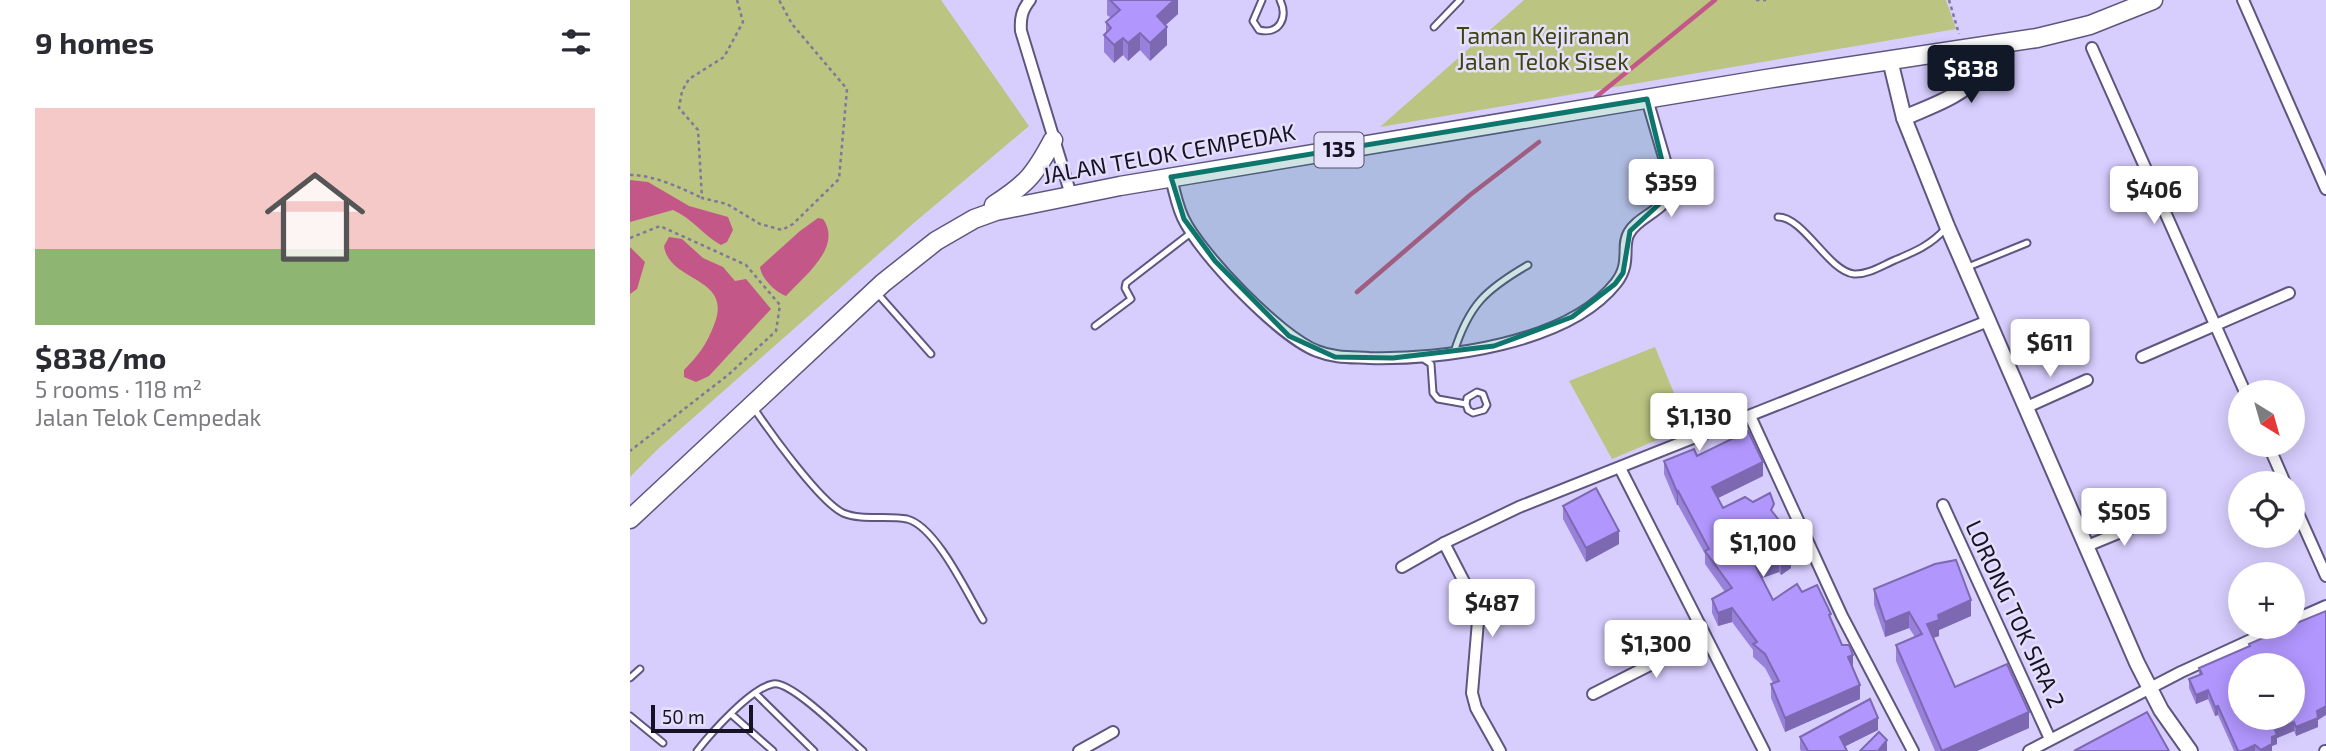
<!DOCTYPE html>
<meta charset="utf-8">
<style>
:root{--surface:#fff;--page:#f7f7f7;--text:#2b2b33;--muted:#7c7c81;--line:#e1e1e2;--accent:#111827}
body{margin:0;font-family:"Exo 2",sans-serif;background:var(--page);color:var(--text);height:100vh;display:flex;flex-direction:column;font-size:26px;white-space:nowrap}
*{box-sizing:border-box;margin:0}
p{font-size:23px;color:var(--muted)}
.icon{flex:none;width:38px;height:38px;fill:none;stroke:currentColor;stroke-width:2;stroke-linecap:round;stroke-linejoin:round}
.map{position:relative;flex:1;overflow:hidden}
.details{display:flex;flex-direction:column;background:var(--surface);width:630px}
.details>*{flex:none}
.needle{width:46px;rotate:143deg}
.fabs{position:absolute;left:1598px;top:380px;display:grid;gap:14px}
.fabs a{display:grid;place-items:center;width:77px;height:77px;border-radius:50%;background:var(--surface);box-shadow:0 4px 18px #0003;font-size:35px}
.scale{position:absolute;left:21px;bottom:18px;width:102px;box-sizing:border-box;padding-left:7px;border:4px solid #161223;border-top:0;font-size:19px;line-height:24px;white-space:nowrap;color:#161223;-webkit-text-stroke:5px #e4dffb;paint-order:stroke}
.price{position:absolute;translate:-50% -60px;padding:0 16px;border-radius:7px;background:#fff;color:#222;font-size:23px;line-height:46px;filter:drop-shadow(0 2px 4px #0008)}
.price::after{content:'';position:absolute;left:50%;top:42px;width:21px;height:16px;margin-left:-10px;background:inherit;clip-path:polygon(0 0,100% 0,50% 100%)}
.price.current{background:var(--accent);color:#fff}
ul{padding:0;list-style:none}
li{display:grid;align-content:center;gap:14px;height:371px;padding:0 35px}
li+li{border-top:2px solid var(--line)}
li span{display:grid;place-items:center;height:217px;border-radius:0px;color:#555}
li>.icon{margin-inline-start:auto}
span .icon{width:126px;height:126px;fill:#fffc;stroke-width:1}
li b{font-size:30px}
h2{display:flex;justify-content:space-between;align-items:center;height:84px;padding:0 35px;font-size:30px}
main{display:flex;flex:1;min-height:0}
.map>svg:first-child{display:block}
.green{fill:#bbc481}
.water{fill:#c35787}
.lines{fill:none;stroke-linecap:round;stroke-linejoin:round}
.stream{stroke:#c35787;stroke-width:4.5}
.service-casing{stroke:#5f567f;stroke-width:9}
.minor-casing{stroke:#5f567f;stroke-width:14}
.tertiary-casing{stroke:#5f567f;stroke-width:18}
.primary-casing{stroke:#5f567f;stroke-width:21}
.path{stroke:#7f789a;stroke-width:2.5;stroke-dasharray:3.5 3.5;stroke-linecap:butt}
.service{stroke:#fff;stroke-width:5}
.minor{stroke:#fff;stroke-width:10}
.tertiary{stroke:#fff;stroke-width:14}
.primary{stroke:#fff;stroke-width:18}
.wall{fill:#9881da}
.shaded-wall{fill:#7c69b1}
.building{fill:#b196fd;stroke:#7c69b1;stroke-width:2;fill-rule:evenodd}
.marked{fill:#0f766e;fill-opacity:0.2;stroke:#0f766e;stroke-width:5;stroke-linejoin:round}
.labels{text-anchor:middle;stroke-width:5;stroke-linejoin:round;paint-order:stroke}
.shield{fill:#e4dffb;stroke:#545064;stroke-width:2}
.shield-label{font-size:21px;font-weight:bold;fill:#161223}
.park-label{font-size:23px;fill:#404412;stroke:#e4dffb}
.street-label{font-size:23px;fill:#161223;stroke:#e4dffb}
</style>
<main>
<section class="details">
<h2>9 homes<svg class="icon" aria-label="filters" viewBox="0 0 24 24"><path d="M4 7h16M4 17h16"/><circle cx="9" cy="7" r="2"/><circle cx="15" cy="17" r="2"/></svg></h2>
<ul>
<li><span style="background:linear-gradient(#f6c9c9 65%,#8fb573 0)"><svg class="icon" aria-label="home" viewBox="0 0 24 24"><path d="M3 11l9-7 9 7M6 9v11h12V9"/></svg></span><div><b>$838/mo</b><p>5 rooms · 118 m²</p><p>Jalan Telok Cempedak</p></div></li>
</ul>
</section>
<div class="map">
<svg width="1696" height="751" viewBox="0 0 1696 751">
<rect width="100%" height="100%" fill="#d8cefe"/>
<g class="green">
<polygon points="0,0 311,0 399,126 285,222 29,448 0,477"/>
<polygon points="894,0 1316,0 1326,29 750,127"/>
<polygon points="1025,347 1058,427 982,459 939,381"/>
</g>
<g class="water">
<path d="M0,180L18,182L59,206L98,217L103,230L97,242L91,245C73,235 62,218 43,210L0,222Z"/>
<path d="M188,218L193,219C213,247 174,276 156,296C145,292 131,278 130,267L170,231Z"/>
<path d="M39,237L52,239L73,258L93,267L105,281L116,279L141,309L79,376L66,382L54,377V370C68,356 77,344 84,325C104,276 39,283 34,246Z"/>
<polygon points="0,247 15,262 7,289 0,294"/>
</g>
<g class="lines">
<g class="stream">
<polyline points="966,97 1085,0"/>
<polyline points="727,292 840,195 909,142"/>
</g>
<defs>
<g id="service">
<path d="M632,0L623,21L629,30C650,35 658,17 650,0"/>
<polyline points="804,27 830,0"/>
<path d="M1148,217C1174,217 1198,271 1224,274C1238,275 1253,265 1265,260C1284,252 1301,245 1315,229"/>
<polyline points="1338,267 1397,243"/>
<polyline points="247,293 301,354"/>
<polyline points="465,326 501,299 495,288 496,283 562,232"/>
<path d="M824,352C839,305 855,290 898,265"/>
<polyline points="792,358 801,364 803,393 808,399 836,404 838,410 843,413 854,410 857,405 853,394 847,392 837,398 836,404"/>
<path d="M123,407C140,432 189,501 213,513C232,521 257,515 277,519C306,526 338,595 353,620"/>
<polyline points="0,678 10,669"/>
<polyline points="126,694 184,751"/>
<polyline points="101,714 143,751"/>
<polyline points="0,716 33,743"/>
<path d="M67,751C81,733 121,688 143,684C161,680 218,738 233,751"/>
</g>
<g id="minor">
<path d="M400,0C392,10 390,18 391,31L441,195"/>
<polyline points="1613,0 1696,189"/>
<polyline points="1462,48 1615,392"/>
<path d="M541,177C544,191 547,205 553,218C570,254 650,337 687,351C704,358 721,357 739,358C812,360 938,344 986,283C1002,263 991,246 999,233C1008,217 1030,213 1040,194L1038,171L1017,99"/>
<polyline points="1512,357 1659,293"/>
<polyline points="1397,407 1457,380"/>
<polyline points="1120,416 1212,616 1283,751"/>
<polyline points="1638,444 1655,483"/>
<polyline points="990,468 1134,751"/>
<polyline points="1662,500 1696,576"/>
<polyline points="1313,505 1420,739"/>
<polyline points="814,543 845,603 848,621 842,693 846,708 870,751"/>
<polyline points="1457,546 1520,520"/>
<polyline points="772,567 814,543 889,507 1358,321"/>
<polyline points="1662,621 1696,606"/>
<polyline points="963,694 1075,637"/>
<polyline points="449,751 483,732"/>
<polyline points="1399,751 1551,672 1651,626"/>
<polyline points="1695,751 1696,751"/>
</g>
<g id="tertiary">
<polyline points="1260,60 1274,118 1317,226 1507,663 1531,710 1560,751"/>
<path d="M1274,118C1293,109 1337,95 1346,75C1349,66 1348,56 1348,47"/>
</g>
<g id="primary">
<path d="M364,205C397,184 405,174 423,140"/>
<polyline points="0,519 253,283 306,241 344,219 366,211 490,186 1136,79 1407,38 1460,25 1523,0"/>
</g>
</defs>
<use href="#service" class="service-casing"/>
<use href="#minor" class="minor-casing"/>
<use href="#tertiary" class="tertiary-casing"/>
<use href="#primary" class="primary-casing"/>
<g class="path">
<polyline points="107,0 113,22 94,57 59,79 52,91 49,108 68,130 72,198 97,204 130,224 152,230 163,224 209,179 217,89 162,24 149,0"/>
<polyline points="1126,0 1136,0"/>
<polyline points="1319,0 1329,34"/>
<path d="M0,175C24,175 51,188 72,198"/>
<polyline points="0,238 30,226 116,265 150,305 146,331 98,375 0,451"/>
</g>
<use href="#service" class="service"/>
<use href="#minor" class="minor"/>
<use href="#tertiary" class="tertiary"/>
<use href="#primary" class="primary"/>
</g>
<g class="wall">
<polygon points="477,0 548,0 548,14 535,25 537,45 520,61 510,50 498,61 493,55 484,63 474,52 474,35 476,33 476,22 481,18 477,15"/>
<polygon points="1034,461 1133,476 1088,498 1093,508 1123,502 1144,514 1161,568 1151,575 1149,572 1132,578 1143,600 1172,592 1201,619 1223,669 1230,699 1155,732 1141,698 1141,684 1143,683 1135,668 1123,657 1123,650 1102,622 1088,626 1082,613 1082,599 1095,592 1075,564 1075,554 1048,505 1047,505 1034,474"/>
<polygon points="933,506 989,544 956,562 933,519"/>
<polygon points="1244,589 1341,616 1309,630 1309,636 1303,638 1325,687 1399,728 1347,751 1305,751 1266,661 1266,645 1285,637 1279,628 1255,637 1244,605"/>
<polygon points="1619,644 1692,717 1688,720 1688,727 1666,736 1664,731 1647,738 1647,744 1642,746 1642,751 1604,751 1588,715 1585,716 1578,699 1566,704 1559,688 1559,679 1569,675 1569,668 1619,647"/>
<polygon points="1248,730 1215,746 1217,751 1171,751 1170,749 1170,737"/>
</g>
<g class="shaded-wall">
<polygon points="544,0 548,0 548,14 527,33 527,16"/>
<polygon points="537,27 537,45 520,61 520,43"/>
<polygon points="510,33 510,50 498,61 498,43"/>
<polygon points="493,38 493,55 484,63 484,45"/>
<polygon points="1133,462 1133,476 1082,501 1082,487"/>
<polygon points="1048,491 1048,505 1047,505 1047,492"/>
<polygon points="989,531 989,544 956,562 956,548"/>
<polygon points="1161,555 1161,568 1151,575 1151,561"/>
<polygon points="1149,559 1149,572 1126,580 1126,567"/>
<polygon points="1341,600 1341,616 1309,630 1309,636 1297,640 1297,624 1308,615"/>
<polygon points="1102,608 1102,622 1088,626 1088,613"/>
<polygon points="1279,612 1279,628 1255,637 1255,622"/>
<polygon points="1223,655 1223,668 1218,657"/>
<polygon points="1230,685 1230,699 1155,732 1155,718"/>
<polygon points="1578,690 1578,699 1566,704 1566,695"/>
<polygon points="1588,706 1588,715 1585,716 1585,707"/>
<polygon points="1696,706 1696,715 1688,720 1688,727 1666,736 1666,727 1692,708"/>
<polygon points="1399,712 1399,728 1347,751 1312,751"/>
<polygon points="1248,718 1248,730 1210,749 1210,737"/>
<polygon points="1664,722 1664,731 1647,738 1647,744 1642,746 1642,751 1631,751 1642,737 1645,730"/>
<polygon points="1257,740 1257,751 1248,751"/>
<polygon points="1625,745 1625,751 1612,751"/>
</g>
<g class="building">
<polygon points="480,0 544,0 527,16 537,27 520,43 510,33 498,43 493,38 484,45 474,35 481,28 476,22 490,10"/>
<polygon points="1118,431 1133,462 1082,487 1093,508 1115,497 1123,502 1140,493 1144,504 1141,510 1148,519 1161,555 1151,561 1149,559 1126,567 1143,600 1167,584 1172,592 1187,585 1201,614 1199,615 1212,645 1219,645 1223,655 1218,657 1230,685 1155,718 1141,684 1149,681 1135,654 1123,644 1127,642 1102,608 1088,613 1082,599 1102,588 1075,551 1079,549 1048,491 1047,492 1034,461 1064,449 1067,456"/>
<polygon points="966,488 989,531 956,548 933,506"/>
<polygon points="1326,560 1341,600 1308,615 1309,620 1297,624 1325,687 1377,664 1399,712 1312,751 1266,645 1292,634 1279,612 1255,622 1244,589 1305,564"/>
<path d="M1696,611V706L1687,711L1688,718L1666,727L1664,722L1645,730L1647,735L1642,737V744L1631,750L1625,745L1612,751H1608L1588,706L1585,707L1578,690L1566,695L1559,679L1572,674L1569,668L1620,646L1619,644L1658,627L1662,626V625ZM1610,665H1662V718H1610Z"/>
<polygon points="1240,699 1248,718 1210,737 1217,751 1178,751 1170,737"/>
<polygon points="1517,712 1539,751 1444,751"/>
<polygon points="1249,732 1257,740 1248,751 1230,751"/>
</g>
<path class="marked" d="M1017,99L1040,194L1000,231L993,273L985,284L942,317L864,346L763,358L705,357L659,336L585,261L554,219L541,177Z"/>
<g class="labels">
<rect class="shield" x="684.5" y="132.5" width="49" height="35" rx="5"/>
<g class="shield-label">
<text x="709" y="157">135</text>
</g>
<g class="park-label">
<text x="913" y="44">Taman Kejiranan<tspan x="913" dy="26">Jalan Telok Sisek</tspan></text>
</g>
<g class="street-label">
<text transform="translate(539 154) rotate(-10)" y="8">JALAN TELOK CEMPEDAK</text>
<text transform="translate(1385 614) rotate(65)" y="8">LORONG TOK SIRA 2</text>
</g>
</g>
</svg>
<div class="fabs">
<a><svg class="needle" viewBox="-14 -14 28 28"><path d="M0-13l5 13h-10z" fill="#e53935"/><path d="M0 13l5-13h-10z" fill="#7c7c81"/></svg></a>
<a><svg class="icon" aria-label="locate" viewBox="0 0 24 24"><circle cx="12" cy="12" r="6"/><path d="M12 2v4M12 18v4M2 12h4M18 12h4"/></svg></a>
<a>+</a>
<a>−</a>
</div>
<div class="scale">50 m</div>
<b class="price current" style="left:1341px;top:105px">$838</b>
<b class="price" style="left:1041px;top:219px">$359</b>
<b class="price" style="left:1524px;top:226px">$406</b>
<b class="price" style="left:1420px;top:379px">$611</b>
<b class="price" style="left:1069px;top:453px">$1,130</b>
<b class="price" style="left:1494px;top:548px">$505</b>
<b class="price" style="left:1133px;top:579px">$1,100</b>
<b class="price" style="left:862px;top:639px">$487</b>
<b class="price" style="left:1026px;top:680px">$1,300</b>
</div>
</main>
